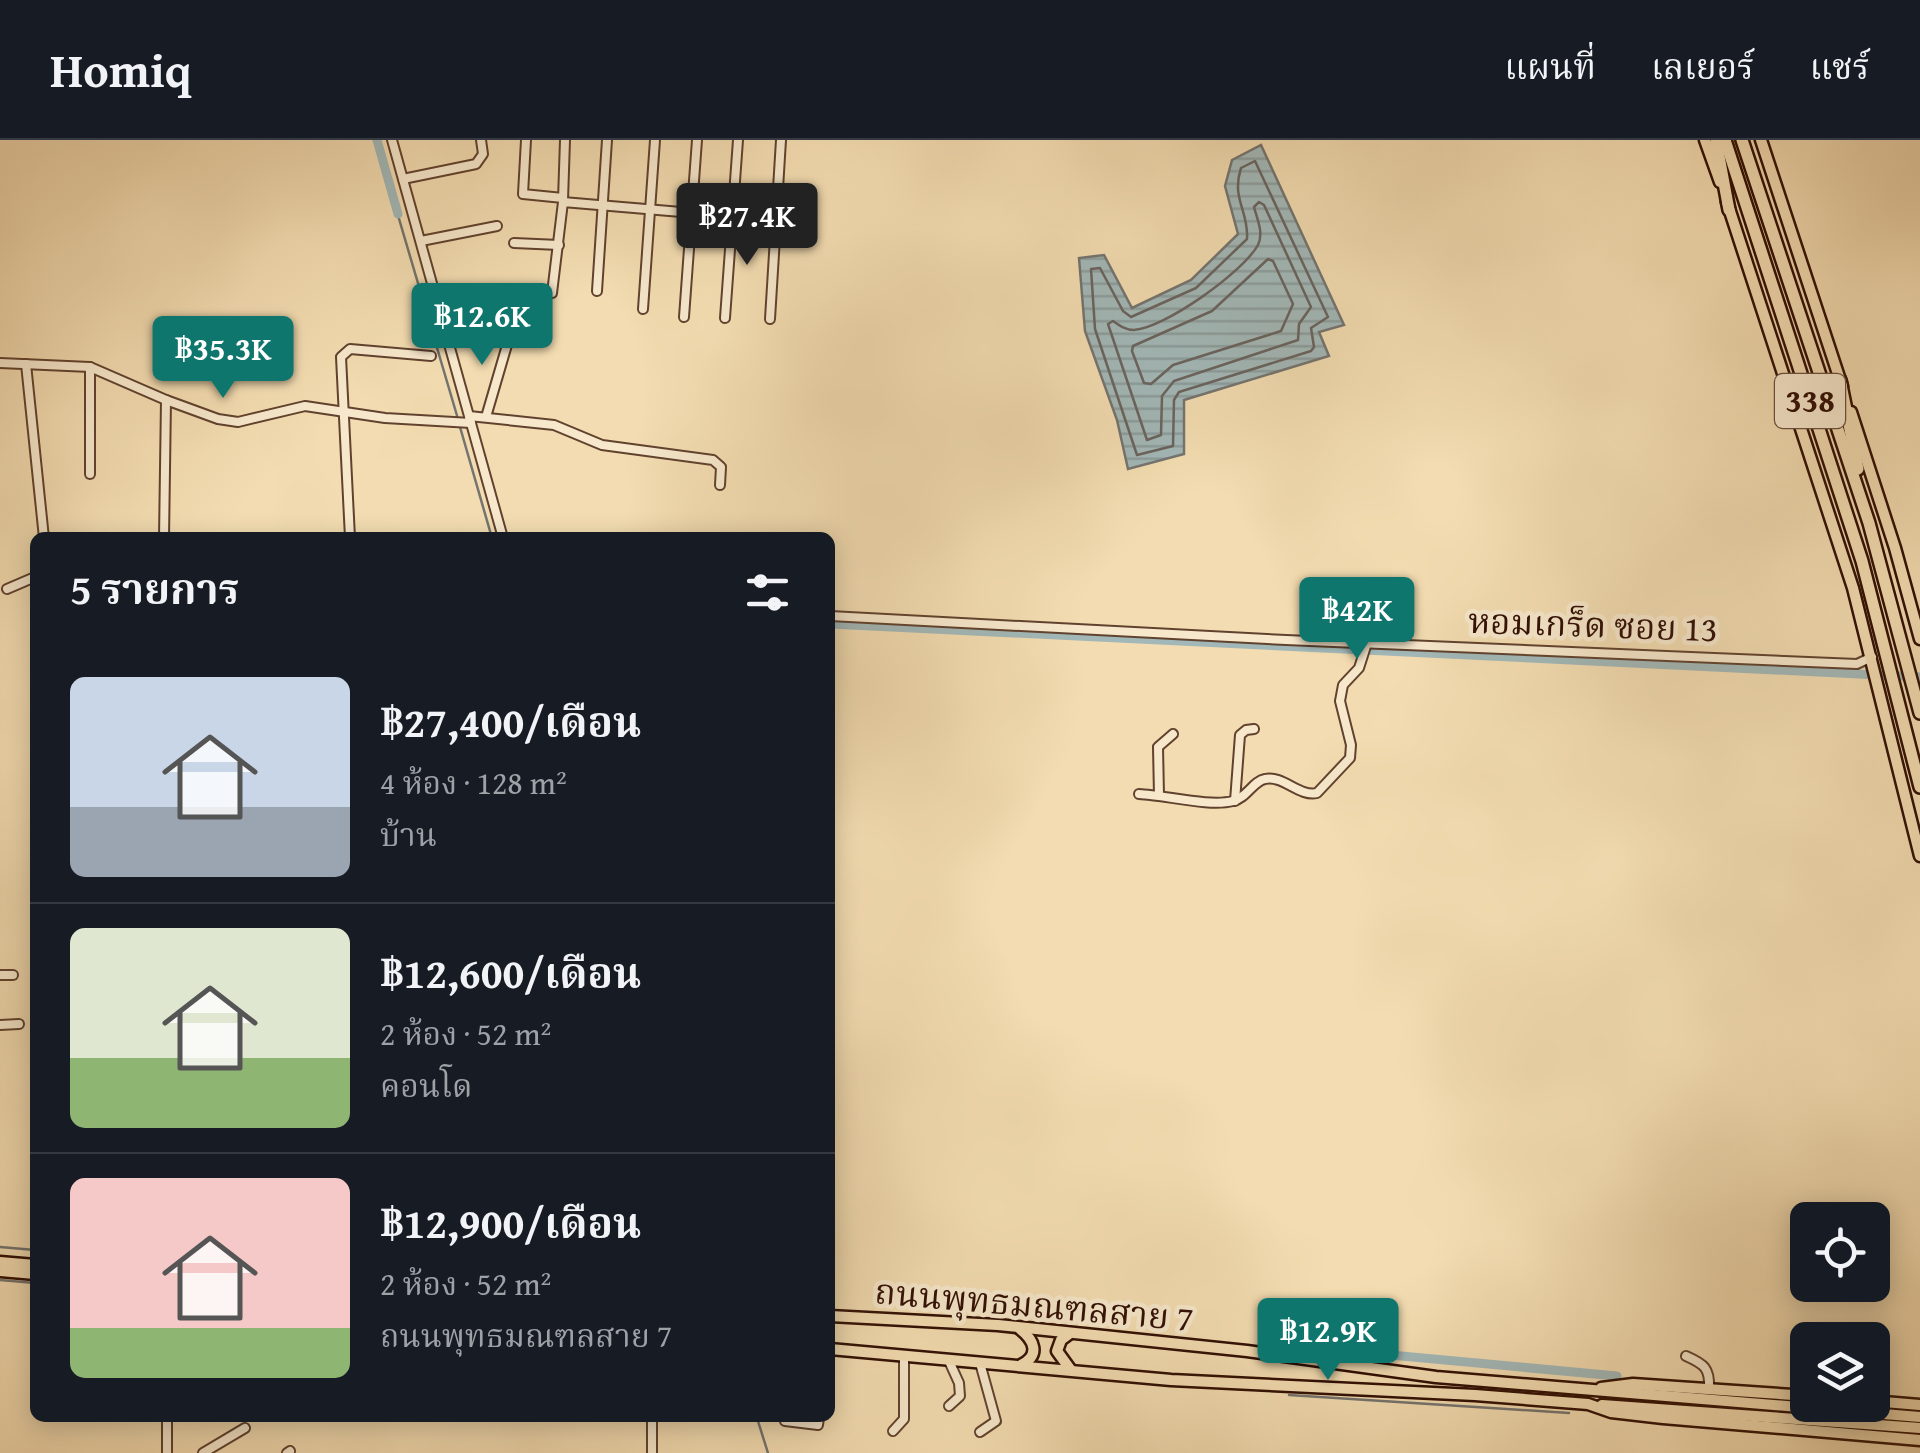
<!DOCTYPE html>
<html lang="th">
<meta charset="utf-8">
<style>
:root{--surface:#171b24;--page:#20242c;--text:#f1f3f6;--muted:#9ea1a6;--line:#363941;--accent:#0f766e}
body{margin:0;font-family:"Gentium Book Plus","Noto Serif Thai",serif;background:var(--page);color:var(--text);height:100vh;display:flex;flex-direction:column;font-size:38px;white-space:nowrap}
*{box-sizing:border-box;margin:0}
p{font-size:32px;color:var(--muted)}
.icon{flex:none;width:55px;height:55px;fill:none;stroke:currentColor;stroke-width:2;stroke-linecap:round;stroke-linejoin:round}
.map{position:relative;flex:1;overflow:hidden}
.sheet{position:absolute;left:30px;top:392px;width:805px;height:890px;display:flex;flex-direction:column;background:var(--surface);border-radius:15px;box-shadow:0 5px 25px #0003}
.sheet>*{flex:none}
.controls{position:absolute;left:1790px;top:1062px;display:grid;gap:20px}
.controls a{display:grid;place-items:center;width:100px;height:100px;border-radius:15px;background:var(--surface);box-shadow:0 5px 25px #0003;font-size:50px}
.price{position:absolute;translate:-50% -85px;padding:0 22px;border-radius:10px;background:var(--accent);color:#fff;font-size:32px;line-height:65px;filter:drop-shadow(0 2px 5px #0008)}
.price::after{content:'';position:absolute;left:50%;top:60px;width:30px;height:22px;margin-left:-15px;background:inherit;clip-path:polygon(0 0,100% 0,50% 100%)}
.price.active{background:#222;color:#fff}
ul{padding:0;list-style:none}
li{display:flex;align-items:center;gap:30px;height:250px;padding:0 40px}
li+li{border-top:2px solid var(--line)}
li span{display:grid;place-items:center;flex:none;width:280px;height:200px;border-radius:15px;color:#555}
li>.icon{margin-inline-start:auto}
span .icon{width:120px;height:120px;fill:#fffc;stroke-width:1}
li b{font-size:42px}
h2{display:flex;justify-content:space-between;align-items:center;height:120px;padding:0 40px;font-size:42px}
header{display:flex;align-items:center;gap:60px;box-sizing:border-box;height:140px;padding:0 50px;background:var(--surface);border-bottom:2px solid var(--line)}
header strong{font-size:48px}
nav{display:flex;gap:55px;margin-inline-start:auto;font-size:35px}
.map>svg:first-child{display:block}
.water{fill:url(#water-rules);stroke:#747470;stroke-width:2.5}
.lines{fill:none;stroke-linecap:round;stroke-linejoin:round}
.shore{stroke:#69635e;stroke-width:2.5}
.stream{stroke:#747470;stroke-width:2.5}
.canal{stroke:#a2b8b8;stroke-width:9}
.minor-casing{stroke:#61422e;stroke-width:12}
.major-casing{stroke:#300e03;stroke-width:15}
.highway-casing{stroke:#300e03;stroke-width:16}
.minor{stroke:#f7e8cc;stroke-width:8}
.major{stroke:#f3dcb1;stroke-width:10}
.highway{stroke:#f3dcb1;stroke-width:11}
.labels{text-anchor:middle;stroke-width:9;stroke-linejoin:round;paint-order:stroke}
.shield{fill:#f7e8cc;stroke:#6c4f3f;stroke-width:2.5}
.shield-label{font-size:32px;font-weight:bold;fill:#300e03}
.street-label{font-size:35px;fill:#300e03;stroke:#f7e8cc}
</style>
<header>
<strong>Homiq</strong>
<nav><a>แผนที่</a><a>เลเยอร์</a><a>แชร์</a></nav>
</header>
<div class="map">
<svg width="1920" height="1313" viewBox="0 0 1920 1313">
<defs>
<pattern id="water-rules" width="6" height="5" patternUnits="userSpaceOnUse" patternTransform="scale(2.5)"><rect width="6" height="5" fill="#a2b8b8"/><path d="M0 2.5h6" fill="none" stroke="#8c9d9d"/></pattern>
</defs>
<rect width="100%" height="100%" fill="#f3dcb1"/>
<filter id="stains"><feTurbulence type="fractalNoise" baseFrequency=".002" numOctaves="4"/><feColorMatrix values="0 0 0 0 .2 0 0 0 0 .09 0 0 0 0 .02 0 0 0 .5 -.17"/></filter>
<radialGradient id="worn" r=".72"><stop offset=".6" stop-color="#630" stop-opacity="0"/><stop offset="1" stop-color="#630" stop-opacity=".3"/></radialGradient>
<polygon class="water" points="1261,5 1344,185 1319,192 1329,216 1184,260 1184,314 1128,329 1117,280 1085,191 1079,118 1104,115 1132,168 1191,140 1238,94 1225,46 1232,20"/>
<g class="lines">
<g class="shore">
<path d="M1255,21L1328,177L1311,188L1314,207L1311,211L1179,252L1174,260L1173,306L1137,315L1095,189L1091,129L1100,128L1123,171L1131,177L1196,148L1247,99C1249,71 1231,59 1241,28Z"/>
<path d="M1259,62L1264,65L1311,167L1299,184L1298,200L1174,241L1162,256L1161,295L1147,300L1108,184L1113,181C1120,186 1126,190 1134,190C1165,188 1243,132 1258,105C1264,93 1257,79 1254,67Z"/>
<polygon points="1268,119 1273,121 1293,164 1281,191 1173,225 1151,244 1144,243 1132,211 1133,206 1212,171"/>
</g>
<g class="stream">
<polyline points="392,55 458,279"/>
<polyline points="460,287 492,398"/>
<polyline points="0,1107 35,1110"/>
<polyline points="0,1140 35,1143"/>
<polyline points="1289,1255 1569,1273"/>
<polyline points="757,1278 768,1313"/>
</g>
<g class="canal">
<polyline points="377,0 398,74"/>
<polyline points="830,484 1920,537"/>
<polyline points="1293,1206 1617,1236"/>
</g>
<defs>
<g id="minor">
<polyline points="392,0 503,398"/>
<polyline points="526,0 523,54 563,58"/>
<polyline points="403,39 476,24 483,14 481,0"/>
<polyline points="563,60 565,0"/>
<polyline points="713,71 726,64 776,65"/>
<polyline points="421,101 497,86"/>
<polyline points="514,103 559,105"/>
<polyline points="597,151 607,0"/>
<polyline points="643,169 655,0"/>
<polyline points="440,171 508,155 552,153 563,62 693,73 713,71 732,76"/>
<polyline points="684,177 697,0"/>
<polyline points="725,178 738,0"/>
<polyline points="770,179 781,0"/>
<polyline points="0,223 90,227 166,260 218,279 238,282 305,266 385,278 471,283"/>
<polyline points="26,224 44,398"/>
<polyline points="90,227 90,334"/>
<polyline points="469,276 554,285 602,305 713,320 721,327 720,345"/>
<polyline points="486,277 512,188"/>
<polyline points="164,398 166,260"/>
<polyline points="350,398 341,217 350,209 431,216"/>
<polyline points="7,449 35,437"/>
<polyline points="830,476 1286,500 1857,524 1872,517"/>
<path d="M1139,654C1165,655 1209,667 1233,661C1247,658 1253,641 1265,639C1283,635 1299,657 1317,653L1350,618L1351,605L1340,561L1343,545L1359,528L1367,503"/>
<polyline points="1159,655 1158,607 1173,594"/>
<polyline points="1235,661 1240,595 1246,590 1254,589"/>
<polyline points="0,835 13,835"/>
<polyline points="0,885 19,884"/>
<path d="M1686,1216C1704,1224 1710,1228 1709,1248"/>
<polyline points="949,1266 960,1256 959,1243 949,1221"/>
<polyline points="652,1278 652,1313"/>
<polyline points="785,1281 818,1285 819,1278"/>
<polyline points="893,1291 904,1279 904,1216"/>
<polyline points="980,1292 996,1281 980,1223"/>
<polyline points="167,1313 167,1278"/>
<polyline points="203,1313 245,1288"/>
<polyline points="287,1313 290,1311"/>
</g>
<g id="major">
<polyline points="1705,0 1720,42"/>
<polyline points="1761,0 1842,246"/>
<polyline points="1727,62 1853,448 1920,716"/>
<polyline points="1851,272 1895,408 1920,499"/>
<polyline points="0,1122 35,1125"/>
<polyline points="0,1131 35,1134"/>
<polyline points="830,1176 998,1185 1247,1211 1436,1237 1920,1277"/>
<path d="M1020,1189C1034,1200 1041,1215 1021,1225"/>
<polyline points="1069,1194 1061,1200 1057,1211 1070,1229"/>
<polyline points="830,1209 1171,1240 1475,1255 1588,1264 1611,1272 1663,1278 1920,1300"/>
<polyline points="1601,1248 1633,1244 1808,1256"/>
<polyline points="1872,1261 1920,1265"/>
<polyline points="1602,1265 1920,1288"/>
</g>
<g id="highway">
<polyline points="1716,0 1729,70"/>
<polyline points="1725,0 1862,421 1920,647"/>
<polyline points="1742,0 1869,383 1920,573"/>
<polyline points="1840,240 1858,329"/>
</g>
</defs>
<use href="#minor" class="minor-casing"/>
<use href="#major" class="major-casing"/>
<use href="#highway" class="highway-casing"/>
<use href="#minor" class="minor"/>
<use href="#major" class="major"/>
<use href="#highway" class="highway"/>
</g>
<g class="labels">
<rect class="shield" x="1775" y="234" width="70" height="54" rx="8"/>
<g class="shield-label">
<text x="1810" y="272">338</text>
</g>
<g class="street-label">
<text transform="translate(1593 485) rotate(2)" y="12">หอมเกร็ด ซอย 13</text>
<text transform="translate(1034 1165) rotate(5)" y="12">ถนนพุทธมณฑลสาย 7</text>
</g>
</g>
<rect width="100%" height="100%" filter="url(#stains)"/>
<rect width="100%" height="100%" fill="url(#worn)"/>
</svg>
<div class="controls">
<a><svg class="icon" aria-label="locate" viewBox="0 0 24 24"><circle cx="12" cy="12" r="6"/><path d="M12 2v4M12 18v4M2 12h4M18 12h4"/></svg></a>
<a><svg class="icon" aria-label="layers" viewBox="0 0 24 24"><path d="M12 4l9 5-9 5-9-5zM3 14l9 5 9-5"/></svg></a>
</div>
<b class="price active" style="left:747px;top:128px">฿27.4K</b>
<b class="price" style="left:482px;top:228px">฿12.6K</b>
<b class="price" style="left:223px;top:261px">฿35.3K</b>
<b class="price" style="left:1357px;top:522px">฿42K</b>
<b class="price" style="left:1328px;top:1243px">฿12.9K</b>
<section class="sheet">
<h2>5 รายการ<svg class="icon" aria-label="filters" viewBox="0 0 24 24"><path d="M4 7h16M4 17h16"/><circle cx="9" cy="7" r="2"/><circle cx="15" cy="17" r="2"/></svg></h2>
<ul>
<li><span style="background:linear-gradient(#c9d6e8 65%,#9aa5b1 0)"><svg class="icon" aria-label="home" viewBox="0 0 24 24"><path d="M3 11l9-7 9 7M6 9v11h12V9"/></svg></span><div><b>฿27,400/เดือน</b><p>4 ห้อง · 128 m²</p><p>บ้าน</p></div></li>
<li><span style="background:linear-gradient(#dfe7d0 65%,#8fb573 0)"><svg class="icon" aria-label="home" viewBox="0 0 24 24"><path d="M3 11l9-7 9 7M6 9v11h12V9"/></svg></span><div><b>฿12,600/เดือน</b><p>2 ห้อง · 52 m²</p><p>คอนโด</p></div></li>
<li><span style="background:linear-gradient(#f6c9c9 75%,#8fb573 0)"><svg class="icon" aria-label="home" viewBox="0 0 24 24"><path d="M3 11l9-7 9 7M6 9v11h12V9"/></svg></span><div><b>฿12,900/เดือน</b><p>2 ห้อง · 52 m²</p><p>ถนนพุทธมณฑลสาย 7</p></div></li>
</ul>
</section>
</div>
